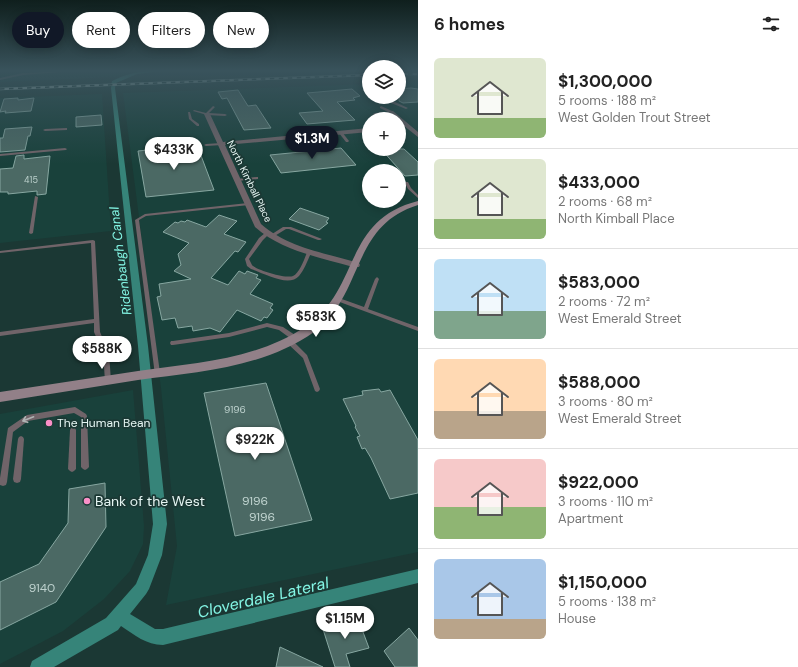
<!DOCTYPE html>
<meta charset="utf-8">
<style>
:root{--surface:#fff;--page:#f6f6f6;--text:#222;--muted:#767676;--line:#e0e0e0;--accent:#111827}
body{margin:0;font-family:"DM Sans",sans-serif;background:var(--page);color:var(--text);height:100vh;display:flex;flex-direction:column;font-size:15px;white-space:nowrap}
*{box-sizing:border-box;margin:0}
p{font-size:13px;color:var(--muted)}
.icon{flex:none;width:22px;height:22px;fill:none;stroke:currentColor;stroke-width:2;stroke-linecap:round;stroke-linejoin:round}
.map{position:relative;flex:1;overflow:hidden}
.drawer{display:flex;flex-direction:column;background:var(--surface);width:380px}
.drawer>*{flex:none}
.banner{position:absolute;left:12px;top:12px;width:346px;height:36px;display:flex;gap:8px}
.controls{position:absolute;left:362px;top:60px;display:grid;gap:8px}
.controls a{display:grid;place-items:center;width:44px;height:44px;border-radius:50%;background:var(--surface);box-shadow:0 2px 10px #0003;font-size:20px}
.price{position:absolute;translate:-50% -34px;padding:0 9px;border-radius:14px;background:#fff;color:#222;font-size:13px;line-height:26px;filter:drop-shadow(0 1px 2px #0008)}
.price::after{content:'';position:absolute;left:50%;top:24px;width:12px;height:9px;margin-left:-6px;background:inherit;clip-path:polygon(0 0,100% 0,50% 100%)}
.price.current{background:var(--accent);color:#fff}
ul{padding:0;list-style:none}
li{display:flex;align-items:center;gap:12px;height:100px;padding:0 16px}
li+li{border-top:1px solid var(--line)}
li span{display:grid;place-items:center;flex:none;width:112px;height:80px;border-radius:6px;color:#555}
li>.icon{margin-inline-start:auto}
span .icon{width:48px;height:48px;fill:#fffc;stroke-width:1}
li b{font-size:17px}
h2{display:flex;justify-content:space-between;align-items:center;height:48px;padding:0 16px;font-size:17px}
.tag{padding:0 14px;border-radius:18px;background:var(--surface);box-shadow:0 2px 10px #0003;font-size:14px;line-height:36px}
.tag.current{background:var(--accent);color:#fff}
main{display:flex;flex:1;min-height:0}
.map>svg:first-child{display:block}
.built{fill:#19413b;fill-rule:evenodd}
.lines{fill:none;stroke-linecap:round;stroke-linejoin:round}
.canal{fill:#368479;fill-rule:evenodd}
.building{fill:#4b6964;stroke:#87a7a1}
.service{fill:#706469;fill-rule:evenodd}
.minor{fill:#706469;fill-rule:evenodd}
.secondary{fill:#928088;fill-rule:evenodd}
.rail-casing{stroke:#b0c4c0;stroke-width:2.5}
.rail{stroke:#1b3834;stroke-width:1.5;stroke-dasharray:4.5;stroke-linecap:butt}
.oneway{stroke:#b0b4b4}
.poi-dot{fill:#fa8fc7;stroke:#1b3834;stroke-width:1.5}
.labels{text-anchor:middle;stroke-width:3.5;stroke-linejoin:round;paint-order:stroke}
.far-number-label{font-size:9px;fill:#bed2ce}
.far-street-label{font-size:10px;fill:#e5f5f2;stroke:#1b3834}
.number-label{font-size:10px;fill:#bed2ce}
.poi-label{font-size:12px;fill:#e5f5f2;stroke:#1b3834;text-anchor:start}
.near-number-label{font-size:12px;fill:#bed2ce}
.water-label{font-size:13px;font-style:italic;fill:#83f5e4;stroke:#1b3834}
.near-poi-label{font-size:14px;fill:#e5f5f2;stroke:#1b3834;text-anchor:start}
.near-water-label{font-size:16px;font-style:italic;fill:#83f5e4;stroke:#1b3834}
</style>
<main>
<div class="map">
<svg width="418" height="667" viewBox="0 0 418 667">
<rect width="100%" height="100%" fill="#1b3834"/>
<g class="built">
<polygon points="1,71 146,71 127,74 116,77 0,82"/>
<path d="M418,82V552L166,605L177,546L161,388L123,93L369,84V97H399V83ZM369,119H399V149H369ZM369,171H399V201H369Z"/>
<polygon points="102,94 111,231 0,243 0,98"/>
<polygon points="133,390 144,526 143,544 130,571 104,599 63,631 0,664 0,414"/>
</g>
<g class="lines">
<path class="canal" d="M147,71H161L137,74L116,83L115,88L148,346L167,524L162,555L149,589L146,594L130,614L155,629H163L418,569V583L163,645C146,645 135,635 121,626L118,630L54,667H30L32,661L106,618L136,584L148,555L153,524L138,346L111,88L112,81C124,75 134,72 147,71Z"/>
</g>
<g class="building">
<polygon points="411,88 418,89 418,102 403,103 399,101 399,89"/>
<polygon points="352,89 360,96 353,98 355,100 337,102 355,120 307,124 299,113 323,111 307,93"/>
<polygon points="238,90 248,106 256,105 271,128 244,130 227,98 222,99 218,92"/>
<polygon points="18,98 18,100 34,98 31,111 5,113 6,111 0,112 4,99"/>
<polygon points="101,115 102,125 76,127 76,117"/>
<polygon points="32,127 30,136 28,136 25,150 0,152 0,138 3,138 5,129"/>
<polygon points="197,145 214,190 146,197 138,151"/>
<polygon points="341,148 356,165 281,173 270,155"/>
<polygon points="381,149 404,149 418,162 418,175 405,176"/>
<polygon points="24,155 24,159 50,156 46,194 37,195 37,191 8,194 8,192 0,192 0,169 13,168 16,156"/>
<polygon points="300,208 329,218 326,222 328,223 319,230 289,219"/>
<polygon points="219,215 237,221 224,234 246,242 238,252 235,251 211,278 228,285 239,271 245,274 247,271 258,275 256,278 261,280 250,294 273,304 270,308 273,310 267,318 264,317 261,321 237,310 220,332 210,328 193,331 192,326 178,328 175,318 162,320 157,297 161,296 159,284 191,279 174,271 181,265 178,254 189,243 163,232 175,222 178,223 181,221 185,222 187,220 206,227"/>
<polygon points="266,383 312,520 235,536 204,393"/>
<polygon points="379,389 381,392 390,390 418,440 418,493 390,499 371,458 365,448 362,449 357,437 360,436 355,427 356,426 343,399 363,395 362,391"/>
<polygon points="105,483 106,527 56,602 0,630 0,582 39,564 68,523 69,489"/>
<polygon points="357,616 369,648 346,654 350,667 335,667 322,626"/>
<polygon points="409,628 418,640 418,667 395,667 384,651"/>
<polygon points="280,647 323,667 276,667"/>
</g>
<g class="lines">
<g class="service">
<polygon points="65,71 74,71 23,75 0,80 0,78 23,73"/>
<polygon points="391,101 393,101 408,108 406,109 391,103"/>
<polygon points="213,106 215,107 209,113 225,114 227,115 225,116 207,115 193,111 194,110 206,113"/>
<polygon points="381,106 392,111 392,112 374,115 373,114 375,113 388,112 380,108 380,107"/>
<polygon points="188,112 190,112 192,119 199,124 199,126 197,126 189,119"/>
<polygon points="66,128 67,128 67,130 45,131 43,130 45,129"/>
<polygon points="291,130 293,130 303,145 302,146 300,146 290,131"/>
<polygon points="340,132 342,132 349,141 348,142 346,142 339,133"/>
<polygon points="221,143 222,143 222,145 206,146 204,145 206,144"/>
<polygon points="65,148 67,149 66,150 0,156 0,154"/>
<polygon points="257,177 258,177 258,179 237,181 235,180 237,179"/>
<polygon points="406,182 408,182 411,188 418,195 418,198 408,189 405,183"/>
<polygon points="35,196 38,197 33,233 31,234 29,233"/>
<polygon points="248,203 249,203 249,205 146,216 139,220 160,373 159,375 155,375 135,220 145,214"/>
<polygon points="283,227 291,227 322,239 320,240 318,240 289,229 286,229 273,237 271,237 269,236"/>
<path d="M265,233H267L269,234L263,240L249,259C250,261 251,263 252,265C256,270 287,279 293,276C300,273 305,257 308,250H312V251C308,259 305,269 299,276C289,288 263,273 251,269L247,266L245,259L259,238Z"/>
<polygon points="93,240 95,241 100,332 109,353 111,381 110,383 108,384 106,383 105,381 103,353 94,332 94,323 0,336 0,332 94,319 91,243 0,253 0,251"/>
<polygon points="377,277 379,279 368,309 418,327 418,331 337,301 336,300 339,298 364,307 375,279"/>
<polygon points="267,323 283,327 298,337 299,339 298,341 294,341 279,330 267,327 229,337 173,345 171,345 170,343 171,341 173,341 229,333"/>
<polygon points="288,340 292,340 307,355 320,389 319,391 317,392 315,391 303,358 288,344 287,342"/>
<polygon points="75,407 86,414 87,416 89,467 87,469 85,470 83,469 81,467 81,417 74,413 28,421 13,432 7,482 6,485 3,486 0,485 0,478 8,428 27,415"/>
<polygon points="73,427 75,428 76,430 76,469 74,471 72,472 70,471 68,469 70,430 71,428"/>
<polygon points="21,436 23,437 24,439 21,479 20,482 17,483 14,482 13,479 18,439 19,437"/>
</g>
<g class="minor">
<polygon points="389,111 393,111 418,132 418,137 399,122 399,119 396,119 389,113"/>
<path d="M205,113L210,114L223,142L369,128V132L225,145L261,224C288,248 326,253 359,263L360,265L359,267H353C319,257 282,251 255,227L204,114Z"/>
</g>
<path class="secondary" d="M418,201V205C350,226 365,294 314,332C263,368 197,372 138,380C92,387 46,395 0,402V392C46,385 92,378 138,371C195,363 255,360 305,327C361,290 342,220 418,201Z"/>
<defs>
<g id="rail">
<polyline points="399,74 418,74"/>
<polyline points="0,89 369,75"/>
</g>
</defs>
<use href="#rail" class="rail-casing"/>
<use href="#rail" class="rail"/>
</g>
<defs><path id="oneway-shaft" d="M-6 0H5M1.5-3L5.5 0L1.5 3" fill="none" stroke-width="1.6" stroke-linecap="round" stroke-linejoin="round"/></defs>
<use class="oneway" href="#oneway-shaft" transform="translate(28 419) rotate(159)"/>
<linearGradient id="sky" x2="0" y2="1"><stop stop-color="#0f1f1d"/><stop offset="0.43" stop-color="#39535c"/><stop offset="1" stop-color="#39535c" stop-opacity="0"/></linearGradient>
<rect width="418" height="164" fill="url(#sky)"/>
<g class="poi-dot">
<circle cx="49" cy="423" r="4"/>
<circle cx="87" cy="501" r="4"/>
</g>
<g class="labels">
<g class="far-number-label">
<text x="31" y="183">415</text>
</g>
<g class="far-street-label">
<text transform="translate(250 181) rotate(64)" y="4">North Kimball Place</text>
</g>
<g class="number-label">
<text x="235" y="413">9196</text>
</g>
<g class="poi-label">
<text x="57" y="427">The Human Bean</text>
</g>
<g class="near-number-label">
<text x="255" y="505">9196</text>
<text x="262" y="521">9196</text>
<text x="42" y="592">9140</text>
</g>
<g class="water-label">
<text transform="translate(120 261) rotate(-97)" y="5">Ridenbaugh Canal</text>
</g>
<g class="near-poi-label">
<text x="95" y="506">Bank of the West</text>
</g>
<g class="near-water-label">
<text transform="translate(263 597) rotate(-13)" y="6">Cloverdale Lateral</text>
</g>
</g>
</svg>
<div class="controls">
<a><svg class="icon" aria-label="layers" viewBox="0 0 24 24"><path d="M12 4l9 5-9 5-9-5zM3 14l9 5 9-5"/></svg></a>
<a>+</a>
<a>−</a>
</div>
<b class="price current" style="left:312px;top:160px">$1.3M</b>
<b class="price" style="left:174px;top:171px">$433K</b>
<b class="price" style="left:316px;top:338px">$583K</b>
<b class="price" style="left:102px;top:370px">$588K</b>
<b class="price" style="left:255px;top:461px">$922K</b>
<b class="price" style="left:345px;top:640px">$1.15M</b>
<div class="banner">
<a class="tag current">Buy</a>
<a class="tag">Rent</a>
<a class="tag">Filters</a>
<a class="tag">New</a>
</div>
</div>
<section class="drawer">
<h2>6 homes<svg class="icon" aria-label="filters" viewBox="0 0 24 24"><path d="M4 7h16M4 17h16"/><circle cx="9" cy="7" r="2"/><circle cx="15" cy="17" r="2"/></svg></h2>
<ul>
<li><span style="background:linear-gradient(#dfe7d0 75%,#8fb573 0)"><svg class="icon" aria-label="home" viewBox="0 0 24 24"><path d="M3 11l9-7 9 7M6 9v11h12V9"/></svg></span><div><b>$1,300,000</b><p>5 rooms · 188 m²</p><p>West Golden Trout Street</p></div></li>
<li><span style="background:linear-gradient(#dfe7d0 75%,#8fb573 0)"><svg class="icon" aria-label="home" viewBox="0 0 24 24"><path d="M3 11l9-7 9 7M6 9v11h12V9"/></svg></span><div><b>$433,000</b><p>2 rooms · 68 m²</p><p>North Kimball Place</p></div></li>
<li><span style="background:linear-gradient(#bfe0f5 65%,#7fa58c 0)"><svg class="icon" aria-label="home" viewBox="0 0 24 24"><path d="M3 11l9-7 9 7M6 9v11h12V9"/></svg></span><div><b>$583,000</b><p>2 rooms · 72 m²</p><p>West Emerald Street</p></div></li>
<li><span style="background:linear-gradient(#ffd9b3 65%,#b9a48a 0)"><svg class="icon" aria-label="home" viewBox="0 0 24 24"><path d="M3 11l9-7 9 7M6 9v11h12V9"/></svg></span><div><b>$588,000</b><p>3 rooms · 80 m²</p><p>West Emerald Street</p></div></li>
<li><span style="background:linear-gradient(#f6c9c9 60%,#8fb573 0)"><svg class="icon" aria-label="home" viewBox="0 0 24 24"><path d="M3 11l9-7 9 7M6 9v11h12V9"/></svg></span><div><b>$922,000</b><p>3 rooms · 110 m²</p><p>Apartment</p></div></li>
<li><span style="background:linear-gradient(#a9c7e8 75%,#b9a48a 0)"><svg class="icon" aria-label="home" viewBox="0 0 24 24"><path d="M3 11l9-7 9 7M6 9v11h12V9"/></svg></span><div><b>$1,150,000</b><p>5 rooms · 138 m²</p><p>House</p></div></li>
</ul>
</section>
</main>
